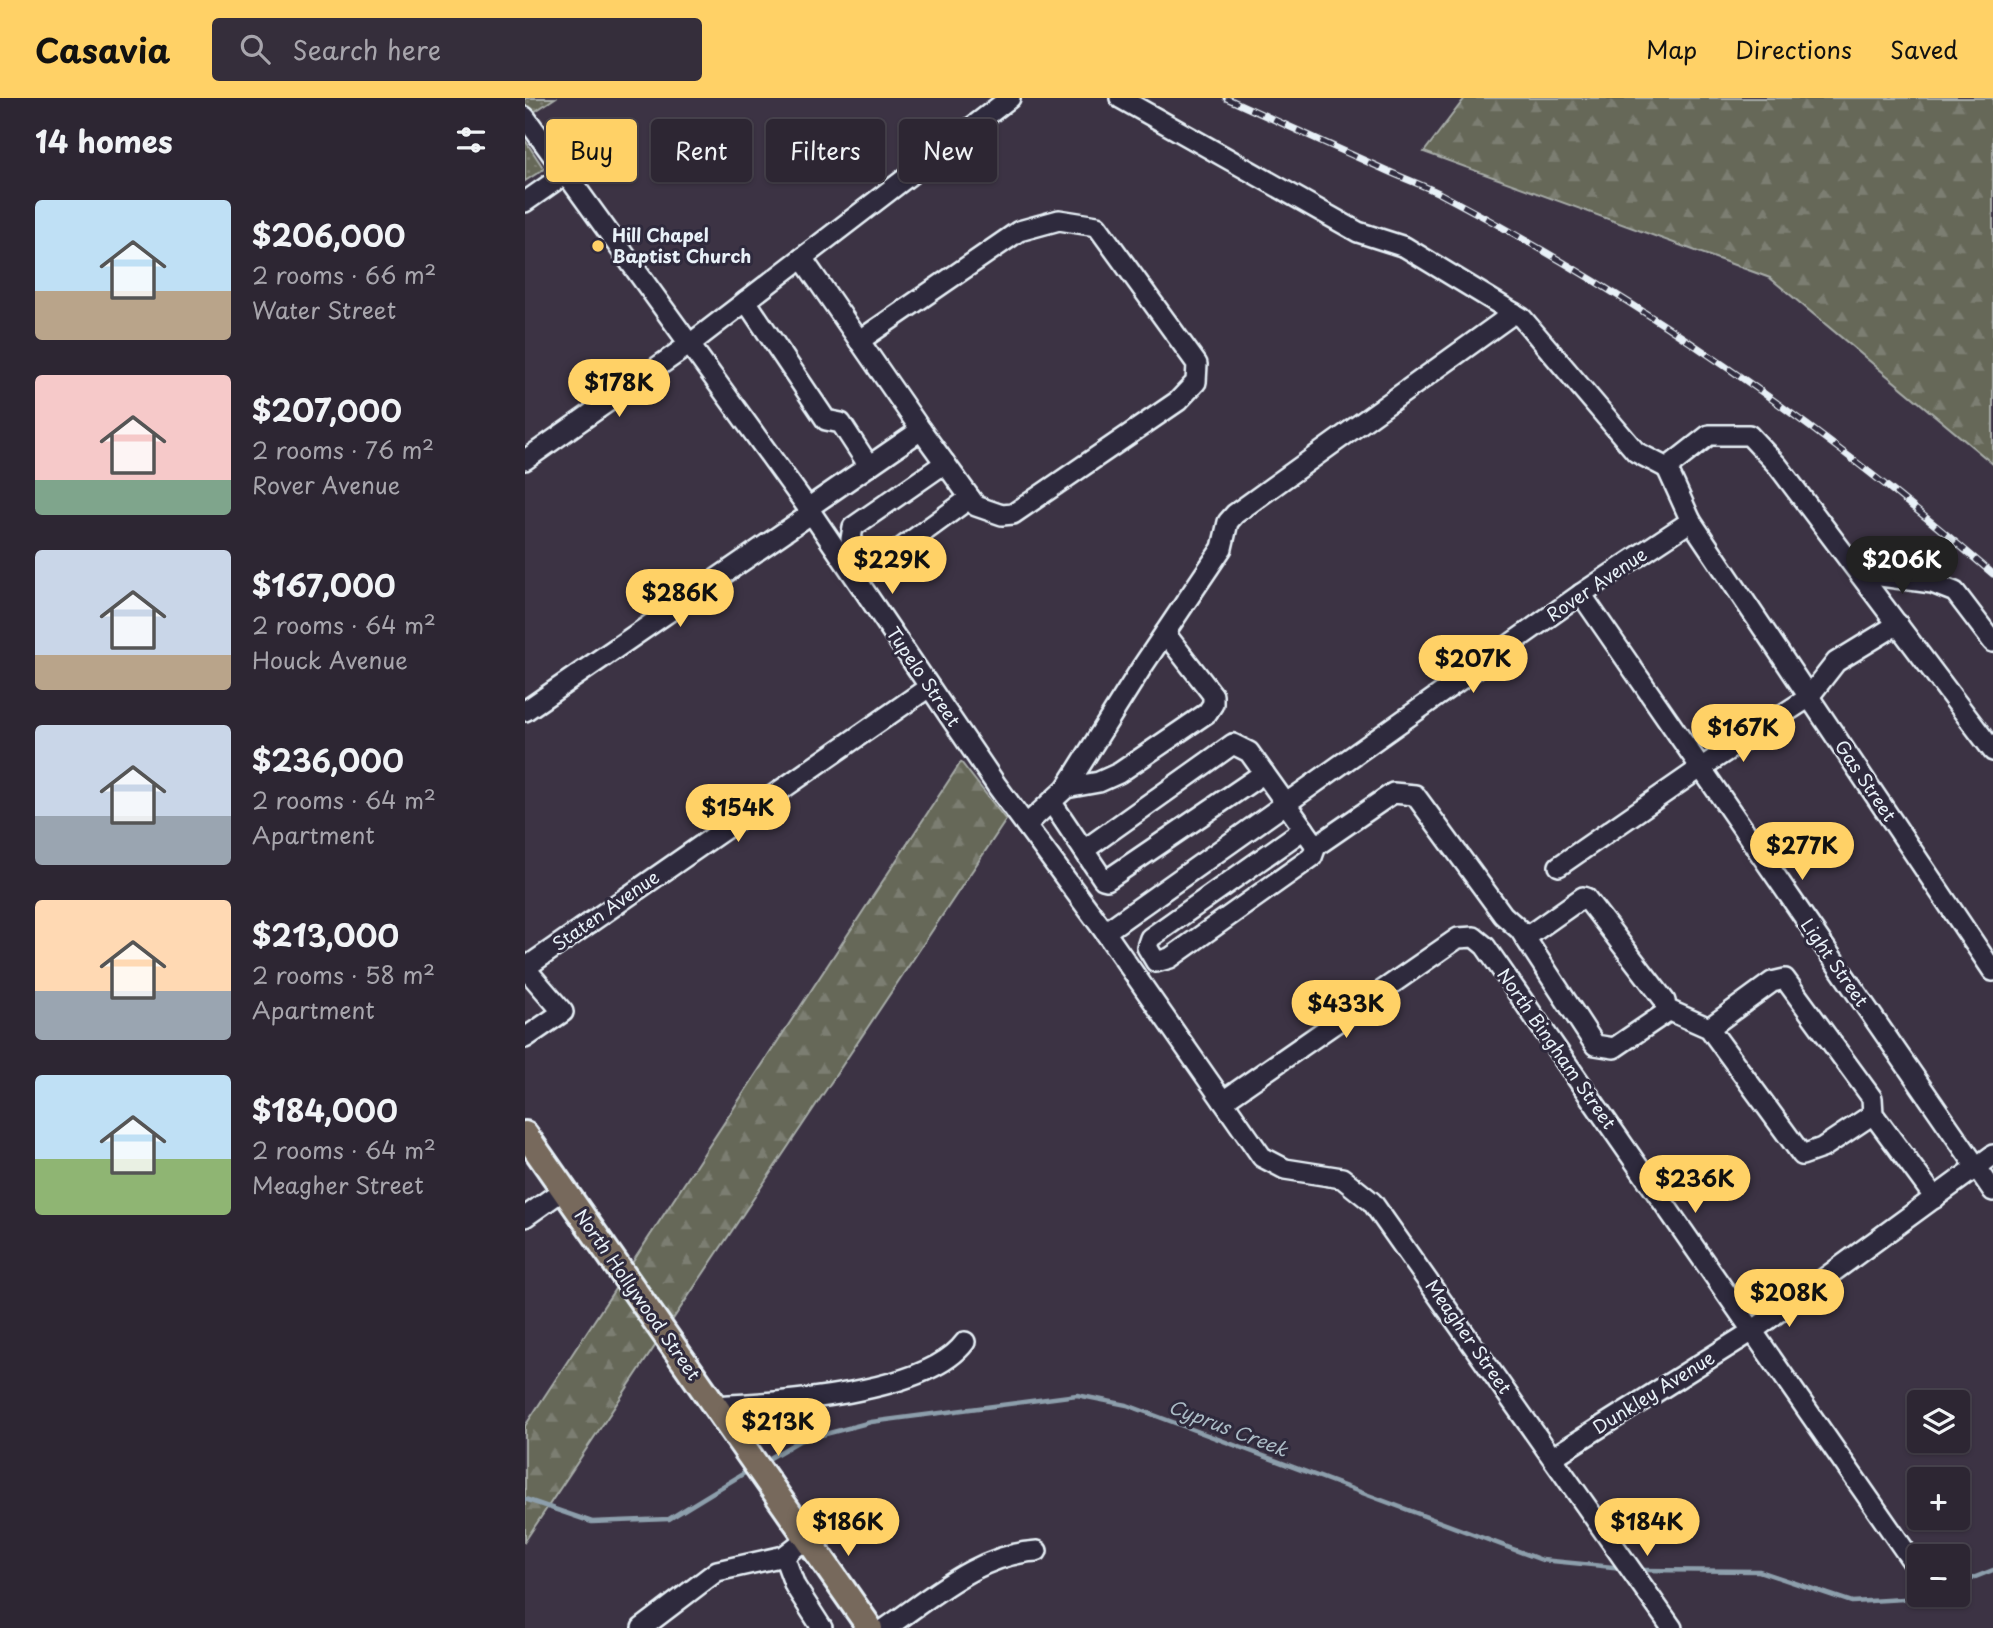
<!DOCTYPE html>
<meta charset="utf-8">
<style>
:root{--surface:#2d2633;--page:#352e3b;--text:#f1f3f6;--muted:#a7a5ac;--line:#48434e;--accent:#ffd166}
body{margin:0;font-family:"Playpen Sans",sans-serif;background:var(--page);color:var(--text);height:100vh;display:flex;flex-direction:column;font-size:26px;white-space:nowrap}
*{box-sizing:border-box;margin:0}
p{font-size:23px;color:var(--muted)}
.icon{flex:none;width:38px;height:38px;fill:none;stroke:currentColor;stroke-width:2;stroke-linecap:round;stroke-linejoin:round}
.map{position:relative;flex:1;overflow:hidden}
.details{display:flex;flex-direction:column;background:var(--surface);width:525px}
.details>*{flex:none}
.top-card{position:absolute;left:21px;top:21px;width:665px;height:63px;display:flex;gap:14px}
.controls{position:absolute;left:1382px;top:1292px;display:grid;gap:14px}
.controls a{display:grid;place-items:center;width:63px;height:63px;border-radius:7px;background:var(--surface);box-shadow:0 2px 5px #0004,0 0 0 2px var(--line);font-size:35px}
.price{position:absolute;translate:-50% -60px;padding:0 16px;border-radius:24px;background:var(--accent);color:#111;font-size:23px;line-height:46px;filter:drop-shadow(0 2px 4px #0008)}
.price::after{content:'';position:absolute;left:50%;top:42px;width:21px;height:16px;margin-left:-10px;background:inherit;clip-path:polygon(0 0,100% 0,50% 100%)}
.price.on{background:#222;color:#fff}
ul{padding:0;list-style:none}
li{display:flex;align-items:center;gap:21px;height:175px;padding:0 35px}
li span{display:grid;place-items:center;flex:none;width:196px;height:140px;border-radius:7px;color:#555}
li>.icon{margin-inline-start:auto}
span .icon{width:84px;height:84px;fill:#fffc;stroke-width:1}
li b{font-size:30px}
h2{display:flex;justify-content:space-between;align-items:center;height:84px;padding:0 35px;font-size:30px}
.tag{padding:0 24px;border-radius:7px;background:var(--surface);box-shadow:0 2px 5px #0004,0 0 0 2px var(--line);font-size:24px;line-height:63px}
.tag.on{background:var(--accent);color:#111}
header{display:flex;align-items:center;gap:42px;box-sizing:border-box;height:98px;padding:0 35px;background:var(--accent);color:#111}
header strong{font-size:33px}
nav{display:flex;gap:38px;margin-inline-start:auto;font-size:24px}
.search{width:490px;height:63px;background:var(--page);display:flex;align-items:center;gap:18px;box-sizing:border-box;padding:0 24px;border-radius:7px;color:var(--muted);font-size:26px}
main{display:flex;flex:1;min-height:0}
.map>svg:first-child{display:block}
.grass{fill:url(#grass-dots);stroke:#a7aca8;stroke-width:2}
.forest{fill:url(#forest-firs);stroke:#a7aca8;stroke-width:2}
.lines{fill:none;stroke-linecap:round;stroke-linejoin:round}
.stream{stroke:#8d9fac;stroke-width:4.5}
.minor-casing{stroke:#e8f1f8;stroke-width:24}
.major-casing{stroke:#e8f1f8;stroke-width:30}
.minor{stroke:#2f2a3d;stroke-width:19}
.major{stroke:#77695c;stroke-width:24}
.rail-casing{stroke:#e8f1f8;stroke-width:7}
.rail{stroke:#2f2a3d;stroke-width:4.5;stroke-dasharray:13;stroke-linecap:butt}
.poi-dot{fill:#ffd166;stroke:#2f2a3d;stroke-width:2.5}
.labels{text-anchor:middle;stroke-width:6;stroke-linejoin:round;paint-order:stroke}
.poi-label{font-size:18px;font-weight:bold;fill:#e8f1f8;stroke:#2f2a3d;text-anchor:start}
.street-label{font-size:18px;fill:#e8f1f8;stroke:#2f2a3d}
.water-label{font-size:19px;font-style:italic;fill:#abbbc5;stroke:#2f2a3d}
</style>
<header>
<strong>Casavia</strong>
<div class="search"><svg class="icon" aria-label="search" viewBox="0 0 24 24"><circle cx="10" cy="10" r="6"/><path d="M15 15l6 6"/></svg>Search here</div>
<nav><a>Map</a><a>Directions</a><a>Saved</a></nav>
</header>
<main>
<section class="details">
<h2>14 homes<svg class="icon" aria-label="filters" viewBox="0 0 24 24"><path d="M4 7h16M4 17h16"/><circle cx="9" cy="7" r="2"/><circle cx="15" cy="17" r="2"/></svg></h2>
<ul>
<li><span style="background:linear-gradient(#bfe0f5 65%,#b9a48a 0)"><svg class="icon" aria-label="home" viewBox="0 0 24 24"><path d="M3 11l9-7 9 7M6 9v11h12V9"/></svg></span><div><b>$206,000</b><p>2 rooms · 66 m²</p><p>Water Street</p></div></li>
<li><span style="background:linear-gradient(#f6c9c9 75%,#7fa58c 0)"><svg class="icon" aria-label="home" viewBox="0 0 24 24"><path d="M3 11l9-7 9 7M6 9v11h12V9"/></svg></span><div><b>$207,000</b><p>2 rooms · 76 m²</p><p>Rover Avenue</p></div></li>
<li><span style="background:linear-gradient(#c9d6e8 75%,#b9a48a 0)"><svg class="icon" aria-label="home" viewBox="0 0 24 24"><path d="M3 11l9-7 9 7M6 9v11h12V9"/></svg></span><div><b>$167,000</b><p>2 rooms · 64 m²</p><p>Houck Avenue</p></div></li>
<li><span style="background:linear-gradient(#c9d6e8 65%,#9aa5b1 0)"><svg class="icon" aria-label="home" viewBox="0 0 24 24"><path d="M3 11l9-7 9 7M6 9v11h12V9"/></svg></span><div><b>$236,000</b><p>2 rooms · 64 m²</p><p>Apartment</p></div></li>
<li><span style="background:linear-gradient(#ffd9b3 65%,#9aa5b1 0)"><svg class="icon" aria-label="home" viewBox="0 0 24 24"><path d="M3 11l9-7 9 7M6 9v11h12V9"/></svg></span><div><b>$213,000</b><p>2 rooms · 58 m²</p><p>Apartment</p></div></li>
<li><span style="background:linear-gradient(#bfe0f5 60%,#8fb573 0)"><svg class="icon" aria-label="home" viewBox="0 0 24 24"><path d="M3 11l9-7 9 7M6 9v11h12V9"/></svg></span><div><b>$184,000</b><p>2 rooms · 64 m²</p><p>Meagher Street</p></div></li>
</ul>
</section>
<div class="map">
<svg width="1468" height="1530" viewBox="0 0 1468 1530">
<defs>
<pattern id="grass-dots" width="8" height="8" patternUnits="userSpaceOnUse" patternTransform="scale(1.75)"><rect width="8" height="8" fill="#666859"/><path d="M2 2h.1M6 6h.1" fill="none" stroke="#7c7e72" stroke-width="1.8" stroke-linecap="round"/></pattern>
<pattern id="forest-firs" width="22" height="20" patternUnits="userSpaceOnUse" patternTransform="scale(1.75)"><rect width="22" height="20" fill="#666859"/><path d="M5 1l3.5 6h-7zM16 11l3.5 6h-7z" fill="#7c7e72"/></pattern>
</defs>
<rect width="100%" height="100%" fill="#3c3344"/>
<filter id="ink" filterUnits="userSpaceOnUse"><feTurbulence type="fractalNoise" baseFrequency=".0143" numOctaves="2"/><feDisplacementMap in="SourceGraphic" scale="14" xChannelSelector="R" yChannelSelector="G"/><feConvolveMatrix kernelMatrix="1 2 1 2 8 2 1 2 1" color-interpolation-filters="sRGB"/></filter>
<g filter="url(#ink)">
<g class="grass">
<polygon points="0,0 30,0 0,20"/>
<polygon points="0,42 19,71 0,83"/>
</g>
<g class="forest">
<polygon points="940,0 1468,0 1468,366 1245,180 899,54"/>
<polygon points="436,664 481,722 0,1443 0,1328"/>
</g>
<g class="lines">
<g class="stream">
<polyline points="240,1363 274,1343 346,1324 552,1297 602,1307 1017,1462 1098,1470"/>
<polyline points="0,1401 67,1424 144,1421 226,1371"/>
<polyline points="1114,1472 1234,1473 1327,1504 1396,1500 1406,1496"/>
<polyline points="1433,1486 1468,1472"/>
</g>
<defs>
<g id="minor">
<polyline points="595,0 833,134 880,149 997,220 1111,354 1142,370"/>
<polyline points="0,19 283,410 472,688 580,834 737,1059 760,1071 817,1080 847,1104 1147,1530"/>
<polyline points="0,104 40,76"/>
<polyline points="277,160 396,332 283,410"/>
<polyline points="221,203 301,322 316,325 344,368"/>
<polyline points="334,243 494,133 534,122 572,128 672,266 671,284 653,303 488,416 477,417 451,408 396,332"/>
<polyline points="0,362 165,246 485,0"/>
<polyline points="420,365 328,429 326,441 342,464 356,465 445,400"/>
<polyline points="1166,423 1468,873"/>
<polyline points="1334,475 1407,485 1430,494 1468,544"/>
<polyline points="1056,496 1468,1093"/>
<polyline points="0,613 287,415"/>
<polyline points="541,690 574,684 594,675 682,615 688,606 688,597 640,535"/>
<polyline points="527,705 578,781 582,782 739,675 791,748 868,695 890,697 978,817 995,832 1070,947 1089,950 1139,916 1141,911"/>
<polyline points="501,727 541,690 617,569 697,450 703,424 710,416 989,215"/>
<polyline points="779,731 625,840 622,849 631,864 645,860 787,759 791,748"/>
<polyline points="559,752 708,646 724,654 739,675"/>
<polyline points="1034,768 1174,671 1283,600 1311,564 1373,526"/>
<polyline points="580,834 1056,496 1166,423 1142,370 1184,337 1224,337 1253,368 1468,653"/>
<polyline points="1000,840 1058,799 1061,800 1140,903 1141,911"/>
<polyline points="1141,911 1184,930 1277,1057 1297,1050 1348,1016"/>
<polyline points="1184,930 1247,884 1260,881 1347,1000 1348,1016 1410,1100"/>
<polyline points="0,940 38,914 0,870 404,589"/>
<polyline points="698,1003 933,840 949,839 960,848 1392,1470"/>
<polyline points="0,1119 38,1092"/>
<path d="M189,1308C251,1305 402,1296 440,1244"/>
<polyline points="1028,1359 1226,1234 1468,1057"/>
<polyline points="281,1441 259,1458 270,1488 297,1530"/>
<polyline points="117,1530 192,1473 259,1458"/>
<path d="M361,1530C408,1498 454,1456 512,1453"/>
</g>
<polyline id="major" points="0,1036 345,1530"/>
</defs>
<use href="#minor" class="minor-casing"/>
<use href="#major" class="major-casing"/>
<use href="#minor" class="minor"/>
<use href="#major" class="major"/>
<defs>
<path id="rail" d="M701,0C753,23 804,47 856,70C875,79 895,86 914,95C1113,199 1298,329 1468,476"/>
</defs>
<use href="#rail" class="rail-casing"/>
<use href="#rail" class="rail"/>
</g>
</g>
<circle class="poi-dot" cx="73" cy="148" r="7"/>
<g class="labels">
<g class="poi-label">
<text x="87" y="144">Hill Chapel<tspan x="87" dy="21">Baptist Church</tspan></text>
</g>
<g class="street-label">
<text transform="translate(1072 487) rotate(-34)" y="6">Rover Avenue</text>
<text transform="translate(398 579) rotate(56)" y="6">Tupelo Street</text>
<text transform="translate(1340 683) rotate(56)" y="6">Gas Street</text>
<text transform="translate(81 813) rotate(-35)" y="6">Staten Avenue</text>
<text transform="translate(1309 865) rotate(55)" y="6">Light Street</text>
<text transform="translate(1031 951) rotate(55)" y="6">North Bingham Street</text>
<text transform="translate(112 1197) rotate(55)" y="6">North Hollywood Street</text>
<text transform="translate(943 1239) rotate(55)" y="6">Meagher Street</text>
<text transform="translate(1129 1295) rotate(-32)" y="6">Dunkley Avenue</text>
</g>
<g class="water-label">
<text transform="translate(703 1330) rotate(21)" y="7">Cyprus Creek</text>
</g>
</g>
</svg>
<div class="controls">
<a><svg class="icon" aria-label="layers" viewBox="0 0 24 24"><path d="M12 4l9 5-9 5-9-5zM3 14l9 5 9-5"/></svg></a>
<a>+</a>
<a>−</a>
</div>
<b class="price" style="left:94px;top:321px">$178K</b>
<b class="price" style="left:367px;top:498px">$229K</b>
<b class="price on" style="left:1377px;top:498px">$206K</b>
<b class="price" style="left:155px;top:531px">$286K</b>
<b class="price" style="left:948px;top:597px">$207K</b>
<b class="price" style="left:1218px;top:666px">$167K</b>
<b class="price" style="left:213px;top:746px">$154K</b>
<b class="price" style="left:1277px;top:784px">$277K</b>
<b class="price" style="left:821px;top:942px">$433K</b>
<b class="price" style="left:1170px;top:1117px">$236K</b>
<b class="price" style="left:1264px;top:1231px">$208K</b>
<b class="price" style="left:253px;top:1360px">$213K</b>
<b class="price" style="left:323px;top:1460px">$186K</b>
<b class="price" style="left:1122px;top:1460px">$184K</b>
<div class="top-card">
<a class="tag on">Buy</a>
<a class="tag">Rent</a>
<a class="tag">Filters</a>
<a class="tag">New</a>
</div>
</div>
</main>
